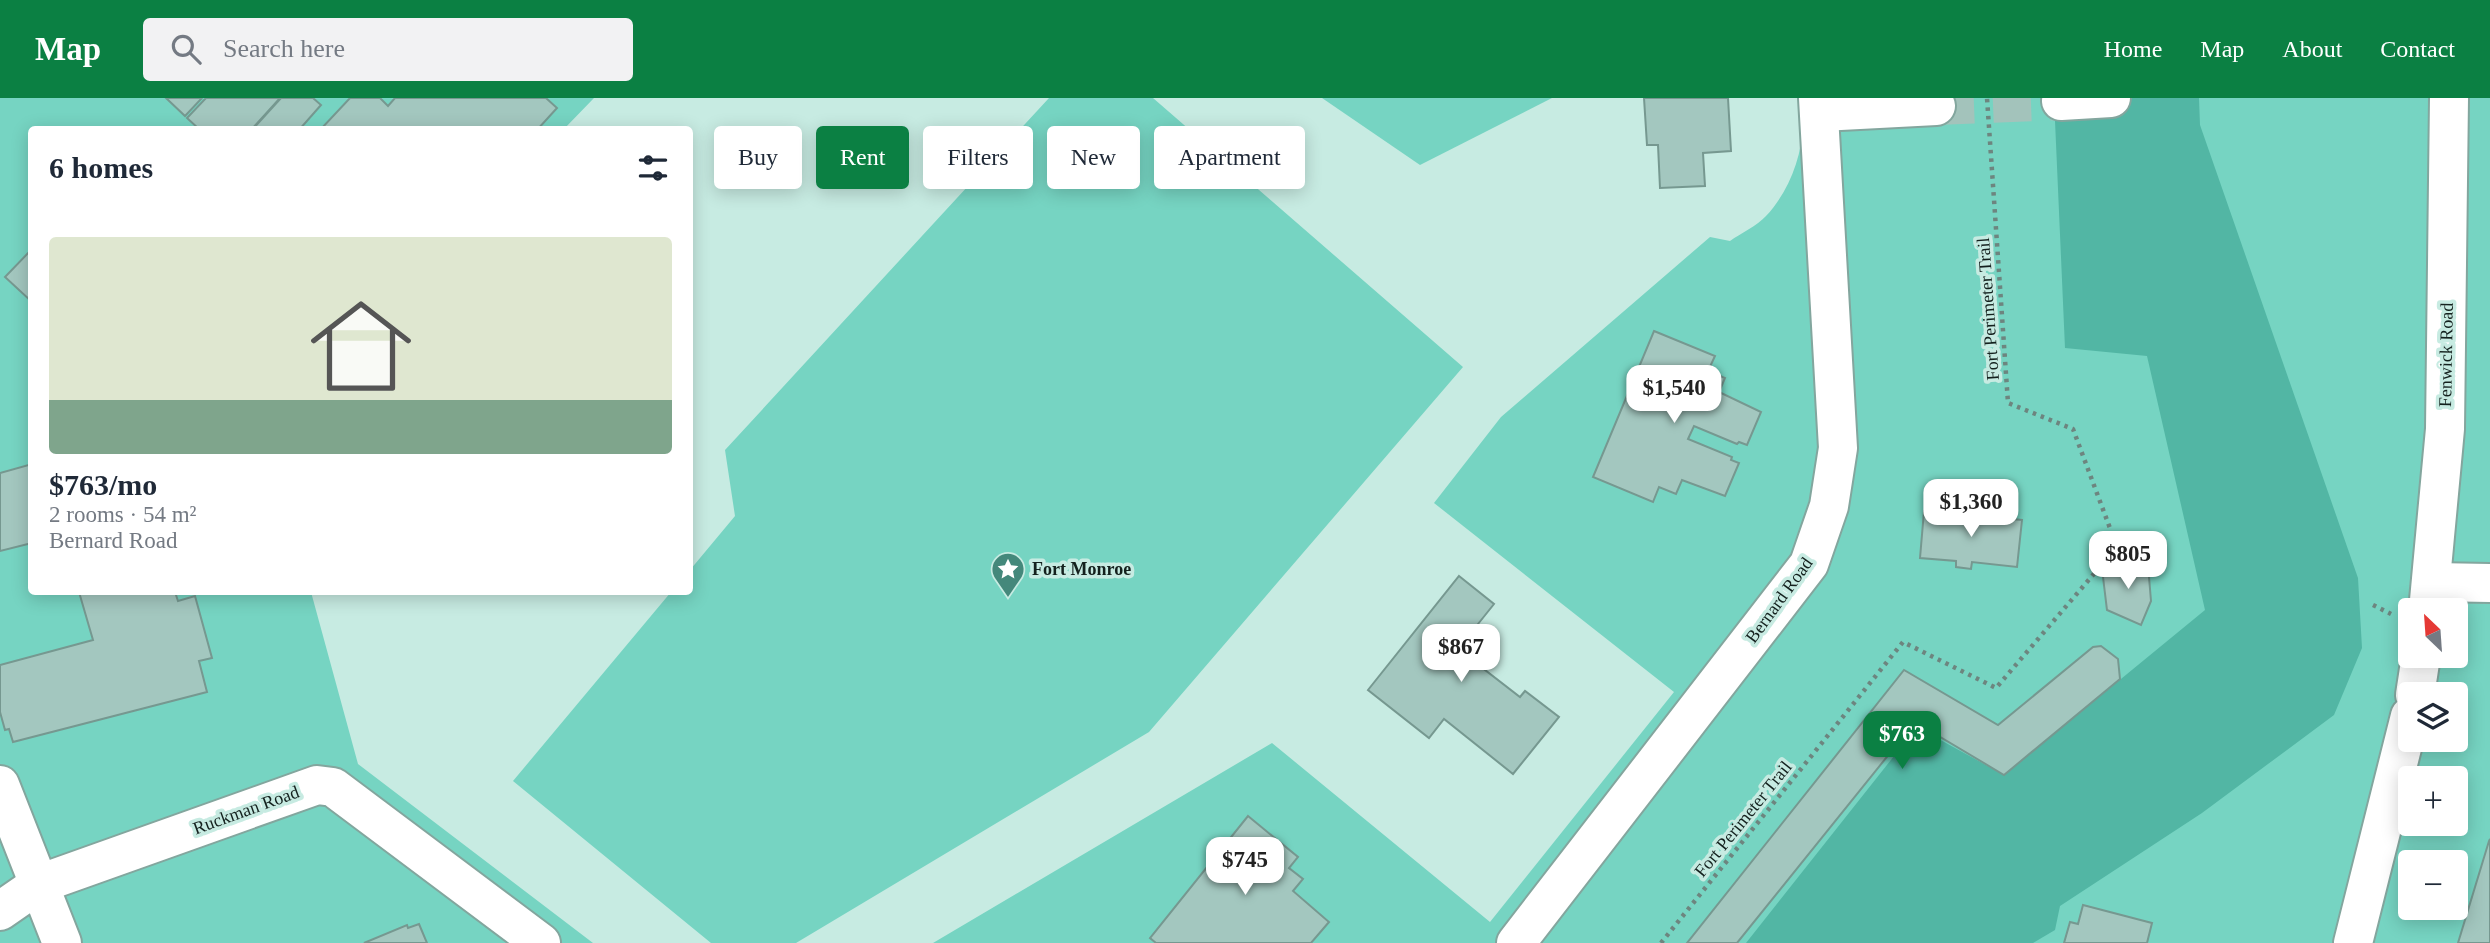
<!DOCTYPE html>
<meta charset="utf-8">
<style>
:root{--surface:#fff;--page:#f2f2f3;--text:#1f2937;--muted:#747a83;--line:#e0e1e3;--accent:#0b8043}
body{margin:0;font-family:Georgia,serif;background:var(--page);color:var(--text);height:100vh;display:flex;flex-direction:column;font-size:26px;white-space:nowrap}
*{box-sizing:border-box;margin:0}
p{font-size:23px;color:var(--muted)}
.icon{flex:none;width:38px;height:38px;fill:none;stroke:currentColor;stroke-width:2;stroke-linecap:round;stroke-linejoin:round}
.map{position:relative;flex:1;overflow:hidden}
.panel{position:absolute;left:28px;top:28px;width:665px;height:469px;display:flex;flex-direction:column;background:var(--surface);border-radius:7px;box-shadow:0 4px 18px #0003}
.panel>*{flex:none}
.banner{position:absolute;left:714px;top:28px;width:665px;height:63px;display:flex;gap:14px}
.needle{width:46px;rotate:335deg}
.controls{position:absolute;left:2398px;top:500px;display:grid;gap:14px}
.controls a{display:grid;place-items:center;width:70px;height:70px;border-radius:7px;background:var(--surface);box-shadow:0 4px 18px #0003;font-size:35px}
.price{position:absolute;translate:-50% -60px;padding:0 16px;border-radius:14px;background:#fff;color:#222;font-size:23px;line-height:46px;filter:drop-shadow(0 2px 4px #0008)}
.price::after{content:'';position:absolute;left:50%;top:42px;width:21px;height:16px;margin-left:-10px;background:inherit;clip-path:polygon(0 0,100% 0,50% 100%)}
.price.current{background:var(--accent);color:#fff}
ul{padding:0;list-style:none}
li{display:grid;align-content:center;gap:14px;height:371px;padding:0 21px}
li+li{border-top:2px solid var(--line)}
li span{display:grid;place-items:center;height:217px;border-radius:7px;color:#555}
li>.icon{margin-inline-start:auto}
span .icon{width:126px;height:126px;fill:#fffc;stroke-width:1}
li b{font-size:30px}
h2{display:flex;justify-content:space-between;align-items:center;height:84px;padding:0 21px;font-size:30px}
.tag{padding:0 24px;border-radius:7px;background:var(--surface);box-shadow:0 4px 18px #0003;font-size:24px;line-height:63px}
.tag.current{background:var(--accent);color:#fff}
header{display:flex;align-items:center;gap:42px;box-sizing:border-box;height:98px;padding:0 35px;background:var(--accent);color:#fff}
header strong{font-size:33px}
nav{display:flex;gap:38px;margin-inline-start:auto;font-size:24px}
.search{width:490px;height:63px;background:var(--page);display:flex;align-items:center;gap:18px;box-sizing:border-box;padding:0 24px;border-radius:7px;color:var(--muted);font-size:26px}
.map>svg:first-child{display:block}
.green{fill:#76d4c2;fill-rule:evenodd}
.water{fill:#52b6a4}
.building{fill:#a3c7bf;stroke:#769890;stroke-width:2}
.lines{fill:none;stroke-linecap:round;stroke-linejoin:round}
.minor-tunnel{stroke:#a3c3bb;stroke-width:38;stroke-dasharray:38 19;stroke-linecap:butt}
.minor-casing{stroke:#83a69e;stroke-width:42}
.path{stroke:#6d857f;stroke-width:4.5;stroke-dasharray:3.5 5;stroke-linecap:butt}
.minor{stroke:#fff;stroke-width:38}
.labels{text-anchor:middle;stroke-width:7;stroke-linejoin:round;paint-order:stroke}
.street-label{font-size:18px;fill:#14211e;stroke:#c7ebe2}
.poi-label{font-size:18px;font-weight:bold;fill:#14211e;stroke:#c7ebe2;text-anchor:start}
</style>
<header>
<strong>Map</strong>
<div class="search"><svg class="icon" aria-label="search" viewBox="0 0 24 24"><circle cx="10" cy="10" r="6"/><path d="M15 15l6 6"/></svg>Search here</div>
<nav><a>Home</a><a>Map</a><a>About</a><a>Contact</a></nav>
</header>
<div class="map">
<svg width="2490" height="845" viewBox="0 0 2490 845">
<rect width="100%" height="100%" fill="#c7ebe2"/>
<g class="green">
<polygon points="0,0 594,0 564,31 32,32 32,494 311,494 358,666 593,845 0,845"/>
<polygon points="1049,0 1153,0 1463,269 1149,634 796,845 711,845 513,683 671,494 690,494 690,472 735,418 725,352"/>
<polygon points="1322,0 1552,0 1420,67"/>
<path d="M1799,0H2490V845H933L1272,645L1490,824L1674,594L1434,405L1501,319L1710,139L1730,143C1741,135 1757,128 1766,118C1794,88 1810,39 1799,0ZM2410,513H2455V558H2410ZM2410,597H2455V642H2410ZM2410,681H2455V726H2410ZM2410,765H2455V810H2410Z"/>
</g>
<polygon class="water" points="2054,0 2199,0 2200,27 2358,480 2362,550 2334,617 2202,715 2060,808 2055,832 2033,845 1746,845 1917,629 2004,677 2205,512 2147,258 2065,250"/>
<g class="building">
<polygon points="166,0 202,0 185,18"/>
<polygon points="206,0 280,0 251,32 200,32 187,20"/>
<polygon points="281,0 313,0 321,7 299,32 252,32"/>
<polygon points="350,0 380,0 388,8 395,0 546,0 557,10 537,32 320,32"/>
<polygon points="1644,0 1728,0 1731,53 1703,55 1705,88 1660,90 1658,47 1647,47"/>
<polygon points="32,151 32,204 5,179"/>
<polygon points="1654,233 1715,258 1708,273 1725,280 1719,294 1761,314 1747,347 1739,344 1737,346 1694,328 1688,341 1732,359 1731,362 1739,365 1725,398 1682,382 1676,396 1659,389 1653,404 1593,379"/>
<polygon points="32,366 32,445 0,453 0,375"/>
<polygon points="1924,413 2022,422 2017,469 1972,464 1971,471 1956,469 1956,463 1920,460"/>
<polygon points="2132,457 2149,479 2151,503 2141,527 2107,512 2103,479"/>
<polygon points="1459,478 1494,506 1458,551 1520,599 1525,593 1559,619 1513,676 1444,621 1429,640 1368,592"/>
<polygon points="79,494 175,494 178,503 195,498 212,560 199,563 207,594 13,644 9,631 5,632 0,614 0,567 93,542"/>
<polygon points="2101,548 2118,561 2120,581 2004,677 1915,624 1737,845 1687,845 1904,572 1998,627 2093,549"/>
<polygon points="1248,718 1298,759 1289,770 1303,781 1293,793 1329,824 1311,845 1156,845 1150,840"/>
<polygon points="2490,741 2490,845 2458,845 2489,743"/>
<polygon points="2083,807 2152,825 2147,845 2064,845 2070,824 2078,826"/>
<polygon points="419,826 427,845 364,845 407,827 408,830"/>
</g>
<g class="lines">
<polyline class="minor-tunnel" points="1936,8 2061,3"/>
<defs>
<g id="minor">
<polyline points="2061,3 2111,0"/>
<polyline points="1821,14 1936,8"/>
<polyline points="2433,484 2490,485"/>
<polyline points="2428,513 2445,331 2449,0"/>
<polyline points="2415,597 2421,558"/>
<polyline points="0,687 62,845"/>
<polyline points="0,813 39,786 317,687 333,689 541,845"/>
<polyline points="1516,845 1809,466 1829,408 1838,350 1818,0"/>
<polyline points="2353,845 2410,618"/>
</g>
</defs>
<use href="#minor" class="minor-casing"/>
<g class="path">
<polyline points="2373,507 2391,516"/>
<polyline points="1661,845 1903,544 1996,590 2117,449 2073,331 2008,305 1987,0"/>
</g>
<use href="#minor" class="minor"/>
</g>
<defs>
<symbol id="sight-pin" viewBox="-11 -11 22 30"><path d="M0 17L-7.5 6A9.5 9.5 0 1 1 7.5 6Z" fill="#44887b" stroke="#c7ebe2"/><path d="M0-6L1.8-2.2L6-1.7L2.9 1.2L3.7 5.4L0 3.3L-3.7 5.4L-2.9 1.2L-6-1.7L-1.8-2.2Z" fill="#fff"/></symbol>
</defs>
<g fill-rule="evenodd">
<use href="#sight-pin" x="989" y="452" width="38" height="52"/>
</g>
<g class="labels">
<g class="street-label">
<text transform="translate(1988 211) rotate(-94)" y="6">Fort Perimeter Trail</text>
<text transform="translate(2446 257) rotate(-89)" y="6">Fenwick Road</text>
<text transform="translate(1779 502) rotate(-54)" y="6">Bernard Road</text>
<text transform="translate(246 712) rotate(-20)" y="6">Ruckman Road</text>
<text transform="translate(1743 721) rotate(-51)" y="6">Fort Perimeter Trail</text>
</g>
<g class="poi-label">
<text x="1032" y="477">Fort Monroe</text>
</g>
</g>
</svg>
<div class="controls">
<a><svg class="needle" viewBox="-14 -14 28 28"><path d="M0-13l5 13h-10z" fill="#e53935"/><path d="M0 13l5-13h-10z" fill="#747a83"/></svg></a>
<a><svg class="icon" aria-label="layers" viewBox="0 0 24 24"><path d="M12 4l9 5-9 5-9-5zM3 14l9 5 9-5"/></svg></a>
<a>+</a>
<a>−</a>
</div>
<b class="price" style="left:1674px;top:327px">$1,540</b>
<b class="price" style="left:1971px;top:441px">$1,360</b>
<b class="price" style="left:2128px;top:493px">$805</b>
<b class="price" style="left:1461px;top:586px">$867</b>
<b class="price current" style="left:1902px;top:673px">$763</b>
<b class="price" style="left:1245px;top:799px">$745</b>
<div class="banner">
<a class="tag">Buy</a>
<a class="tag current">Rent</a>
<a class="tag">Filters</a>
<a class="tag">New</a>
<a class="tag">Apartment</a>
</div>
<section class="panel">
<h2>6 homes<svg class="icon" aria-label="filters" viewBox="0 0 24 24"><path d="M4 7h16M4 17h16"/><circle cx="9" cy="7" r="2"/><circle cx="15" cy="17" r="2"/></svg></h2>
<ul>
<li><span style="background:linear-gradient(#dfe7d0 75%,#7fa58c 0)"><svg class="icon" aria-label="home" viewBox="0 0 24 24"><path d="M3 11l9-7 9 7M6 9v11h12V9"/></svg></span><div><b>$763/mo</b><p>2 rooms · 54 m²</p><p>Bernard Road</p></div></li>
</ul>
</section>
</div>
